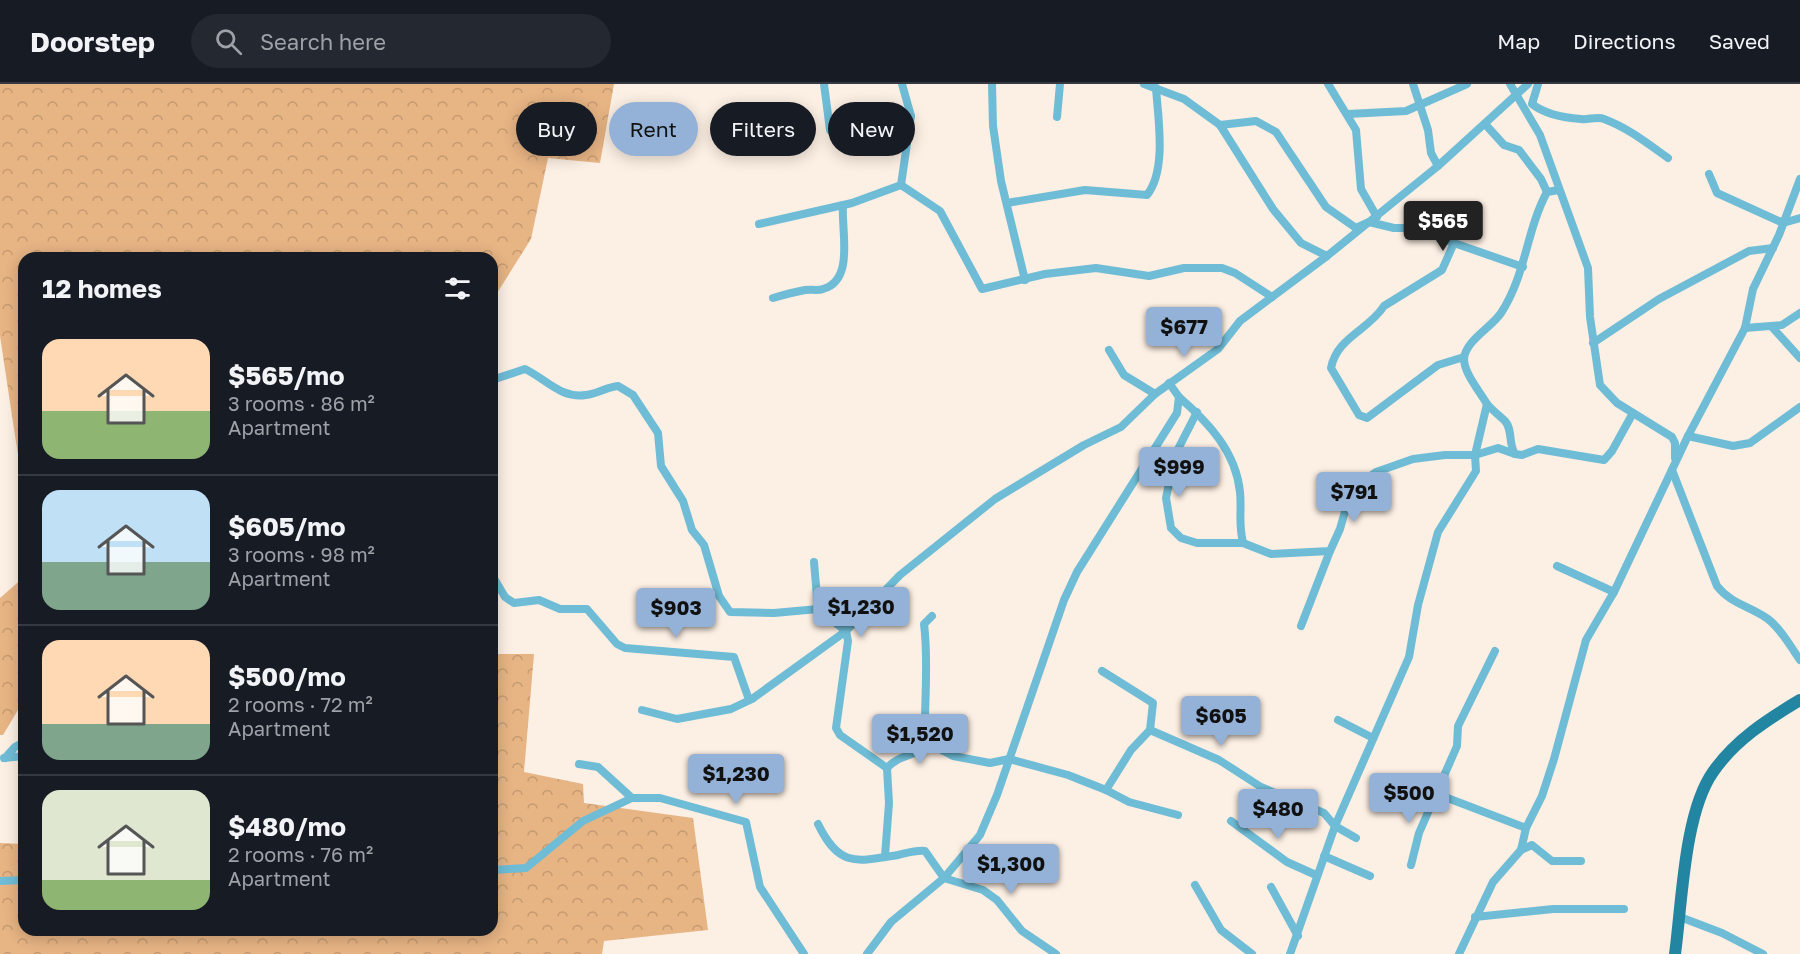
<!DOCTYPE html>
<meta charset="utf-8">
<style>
:root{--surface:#171b24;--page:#242831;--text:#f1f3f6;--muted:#9ea1a6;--line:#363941;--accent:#94b2d8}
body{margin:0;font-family:"Golos Text",sans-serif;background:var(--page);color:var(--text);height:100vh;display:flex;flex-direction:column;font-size:22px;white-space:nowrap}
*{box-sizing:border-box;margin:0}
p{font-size:20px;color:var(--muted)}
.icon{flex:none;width:33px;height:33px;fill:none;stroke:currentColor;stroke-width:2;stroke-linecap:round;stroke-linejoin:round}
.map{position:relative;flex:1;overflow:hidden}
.sheet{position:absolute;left:18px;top:168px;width:480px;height:684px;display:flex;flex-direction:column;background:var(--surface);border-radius:18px;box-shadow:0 3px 15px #0003}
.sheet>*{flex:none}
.guide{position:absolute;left:516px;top:18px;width:570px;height:54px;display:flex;gap:12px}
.price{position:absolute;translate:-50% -51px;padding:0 14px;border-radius:6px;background:var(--accent);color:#111;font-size:20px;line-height:39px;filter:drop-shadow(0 2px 3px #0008)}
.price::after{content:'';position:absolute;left:50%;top:36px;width:18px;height:14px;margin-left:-9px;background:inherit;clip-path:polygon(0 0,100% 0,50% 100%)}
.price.current{background:#222;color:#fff}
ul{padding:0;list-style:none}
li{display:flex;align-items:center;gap:18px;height:150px;padding:0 24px}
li+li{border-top:2px solid var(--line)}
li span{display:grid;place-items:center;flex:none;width:168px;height:120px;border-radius:18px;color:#555}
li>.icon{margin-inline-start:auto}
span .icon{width:72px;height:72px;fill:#fffc;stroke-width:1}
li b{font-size:26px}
h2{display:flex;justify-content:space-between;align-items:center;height:72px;padding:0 24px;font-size:26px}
.chip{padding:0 21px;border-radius:27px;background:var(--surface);box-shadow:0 3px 15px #0003;font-size:21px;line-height:54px}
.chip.current{background:var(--accent);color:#111}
header{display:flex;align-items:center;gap:36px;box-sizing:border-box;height:84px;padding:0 30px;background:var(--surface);border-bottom:2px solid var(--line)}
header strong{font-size:28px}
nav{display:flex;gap:33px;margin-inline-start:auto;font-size:21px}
.search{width:420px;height:54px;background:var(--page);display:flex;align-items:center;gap:15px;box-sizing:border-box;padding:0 21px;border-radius:33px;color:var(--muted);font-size:22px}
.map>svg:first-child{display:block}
.forest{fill:url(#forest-crowns)}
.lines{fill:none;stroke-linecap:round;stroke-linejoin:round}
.street{stroke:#6fbcd6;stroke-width:8}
.primary{stroke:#2285a1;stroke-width:12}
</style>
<header>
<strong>Doorstep</strong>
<div class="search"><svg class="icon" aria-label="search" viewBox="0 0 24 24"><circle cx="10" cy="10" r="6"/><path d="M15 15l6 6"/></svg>Search here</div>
<nav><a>Map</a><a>Directions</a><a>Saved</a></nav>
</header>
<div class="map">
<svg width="1800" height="870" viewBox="0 0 1800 870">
<defs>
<pattern id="forest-crowns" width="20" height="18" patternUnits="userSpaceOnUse" patternTransform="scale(1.5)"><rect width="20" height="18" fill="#e7b484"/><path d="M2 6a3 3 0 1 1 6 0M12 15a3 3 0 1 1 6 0" fill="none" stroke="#c59a70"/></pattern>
</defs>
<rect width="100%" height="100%" fill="#fcefe3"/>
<g class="forest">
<polygon points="0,0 614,0 600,79 548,74 531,155 492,217 492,174 24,174 24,411 0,252"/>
<polygon points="24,493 24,616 3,651 0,651 0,514"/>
<polygon points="492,570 534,570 524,688 583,700 584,719 693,734 708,846 604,857 602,870 0,870 0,759 24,760 24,846 492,846"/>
</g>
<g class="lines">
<g class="street">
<polyline points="824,0 830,46 911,32"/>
<polyline points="992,0 993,42 1001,97 1025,196"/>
<polyline points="1144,0 1184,15 1220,41 1273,125 1301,159 1327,172"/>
<polyline points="1328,0 1356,46 1361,105 1377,133"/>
<polyline points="1413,0 1428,46 1431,69 1438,82"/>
<polyline points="1510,0 1540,51 1588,184 1590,233 1600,301 1617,319 1672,353 1675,359 1675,374"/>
<path d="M1538,0L1532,20C1545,30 1565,34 1581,35C1588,36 1598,32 1604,35C1628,44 1647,59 1668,74"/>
<polyline points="1348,30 1406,27 1467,0"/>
<polyline points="1057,33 1060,0"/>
<polyline points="1485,40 1504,61 1519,66 1541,95 1547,108"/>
<polyline points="1220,41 1256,37 1276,48 1326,123 1356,144 1369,138 1394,144 1420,144 1454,159 1523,183"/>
<polyline points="1709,90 1717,109 1783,139 1800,134"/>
<polyline points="901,101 940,127 982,205 1045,190 1096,184 1149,192 1184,184 1222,184 1235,189 1272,213"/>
<path d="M1007,119L1085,106L1147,111C1167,86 1158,34 1156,4"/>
<polyline points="759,140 852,119 901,101 911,32 902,0"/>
<path d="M1454,159L1442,186L1384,222C1369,246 1337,253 1331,284L1359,331L1367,334L1438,281L1464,273"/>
<path d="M773,214C783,211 794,208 805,206C810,205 818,207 823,205C855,196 841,147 843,121"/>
<polyline points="1772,243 1800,274"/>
<polyline points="1745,244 1782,241 1800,229"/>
<polyline points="1593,259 1659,215 1749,167 1773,164"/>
<polyline points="1109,266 1124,291 1155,310"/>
<path d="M492,296L525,285C546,295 561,315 586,311C597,310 607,303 618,302L633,311L658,349L661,382L683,417L692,446L704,461L719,512L730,528L774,529L818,525"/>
<path d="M1179,313C1209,339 1236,368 1240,408C1242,428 1238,437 1243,459"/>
<path d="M1487,320C1493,327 1499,331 1505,337C1513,346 1508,359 1515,370L1522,371L1538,365L1604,376L1612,367L1633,329"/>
<polyline points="1197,328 1175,371 1166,414 1171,444 1181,454 1197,459 1243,459 1271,470 1330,467 1340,445 1351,406 1376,388 1413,375 1445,371 1475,371 1498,364 1515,370"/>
<polyline points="1688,352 1733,362 1750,359 1800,323"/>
<path d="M1672,386L1717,502C1731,520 1750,522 1768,535C1782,546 1790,562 1800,576"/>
<polyline points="814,478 818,525 846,547 848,557 836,644 840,651 887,684 889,719 885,772"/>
<polyline points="1557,482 1614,508"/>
<polyline points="492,491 505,513 514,519 539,516 560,525 587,525 617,560 625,564 734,573 748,613 752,615 846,547 900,491 995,415 1084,361 1121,343 1155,310 1218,265 1240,237 1327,172 1438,82 1528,0"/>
<path d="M932,532L924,540C929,579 924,618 925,657L953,672L990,679L1009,675L1068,691L1106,706L1129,718L1178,731"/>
<polyline points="1301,542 1330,467"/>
<polyline points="1102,587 1153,619 1150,646"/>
<polyline points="642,626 677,635 731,625 752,615"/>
<polyline points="1338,636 1373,654"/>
<polyline points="4,674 24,672"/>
<polyline points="5,674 15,663 24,658"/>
<polyline points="579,680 598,683 632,714 660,714 746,738 760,803 804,870"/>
<path d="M887,684C898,672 909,673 922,665L925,657"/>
<polyline points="1106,706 1131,666 1150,646 1219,676 1261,703 1324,729 1335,742 1356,754"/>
<polyline points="1437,710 1526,744"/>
<polyline points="1231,737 1287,778 1316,791"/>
<path d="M818,740C839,783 855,778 898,771C907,769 916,766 925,767L944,794L983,806L997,816L1022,847L1056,870"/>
<polyline points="1521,766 1532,761 1552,777 1581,777"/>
<polyline points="1324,772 1370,792"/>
<polyline points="1411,781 1419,749 1457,662 1458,642 1495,567"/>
<polyline points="492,786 526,784 583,737 632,714"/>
<polyline points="0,797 24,796"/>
<polyline points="1195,801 1221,846 1252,870"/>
<polyline points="1271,803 1298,852"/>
<polyline points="1475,833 1553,825 1624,825"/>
<polyline points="1680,833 1722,849 1763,870"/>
<polyline points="867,870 891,838 944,794 980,751 997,711 1064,516 1077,488 1177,329 1179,313 1169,299"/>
<path d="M1290,870L1335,742L1409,573L1418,521L1438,448L1476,387L1475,371L1487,320C1480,308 1464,289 1464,275C1465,257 1492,243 1501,229C1526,191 1526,147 1547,108L1559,106"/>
<polyline points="1459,870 1493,798 1521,766 1526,744 1542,712 1554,675 1586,556 1614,508 1688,352 1745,244 1753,205 1779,151 1800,95"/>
</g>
<path class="primary" d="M1675,870C1682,819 1684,729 1713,688C1735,656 1768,635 1800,616"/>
</g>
</svg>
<b class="price current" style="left:1443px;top:168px">$565</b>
<b class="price" style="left:1184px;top:274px">$677</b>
<b class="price" style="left:1179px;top:414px">$999</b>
<b class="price" style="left:1354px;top:439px">$791</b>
<b class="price" style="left:861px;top:554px">$1,230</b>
<b class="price" style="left:676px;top:555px">$903</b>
<b class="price" style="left:1221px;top:663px">$605</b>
<b class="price" style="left:920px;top:681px">$1,520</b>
<b class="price" style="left:736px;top:721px">$1,230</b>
<b class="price" style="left:1409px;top:740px">$500</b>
<b class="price" style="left:1278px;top:756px">$480</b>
<b class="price" style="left:1011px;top:811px">$1,300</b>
<div class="guide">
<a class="chip">Buy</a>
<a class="chip current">Rent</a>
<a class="chip">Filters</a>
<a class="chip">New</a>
</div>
<section class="sheet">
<h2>12 homes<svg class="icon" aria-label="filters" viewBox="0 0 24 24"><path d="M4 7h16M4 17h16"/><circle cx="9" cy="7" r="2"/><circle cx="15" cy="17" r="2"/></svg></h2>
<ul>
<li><span style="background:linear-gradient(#ffd9b3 60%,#8fb573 0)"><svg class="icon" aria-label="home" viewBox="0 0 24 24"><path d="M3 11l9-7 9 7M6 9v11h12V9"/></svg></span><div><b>$565/mo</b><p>3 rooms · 86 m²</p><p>Apartment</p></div></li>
<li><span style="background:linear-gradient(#bfe0f5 60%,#7fa58c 0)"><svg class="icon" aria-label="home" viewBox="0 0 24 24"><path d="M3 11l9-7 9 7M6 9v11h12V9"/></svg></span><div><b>$605/mo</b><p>3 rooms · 98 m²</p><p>Apartment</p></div></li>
<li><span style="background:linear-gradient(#ffd9b3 70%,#7fa58c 0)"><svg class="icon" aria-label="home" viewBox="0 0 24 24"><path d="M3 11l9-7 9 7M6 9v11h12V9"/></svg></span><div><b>$500/mo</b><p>2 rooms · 72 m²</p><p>Apartment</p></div></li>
<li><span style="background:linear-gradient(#dfe7d0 75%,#8fb573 0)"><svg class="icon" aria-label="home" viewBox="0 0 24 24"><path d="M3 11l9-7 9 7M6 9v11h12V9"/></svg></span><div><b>$480/mo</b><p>2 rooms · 76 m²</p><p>Apartment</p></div></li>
</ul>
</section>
</div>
